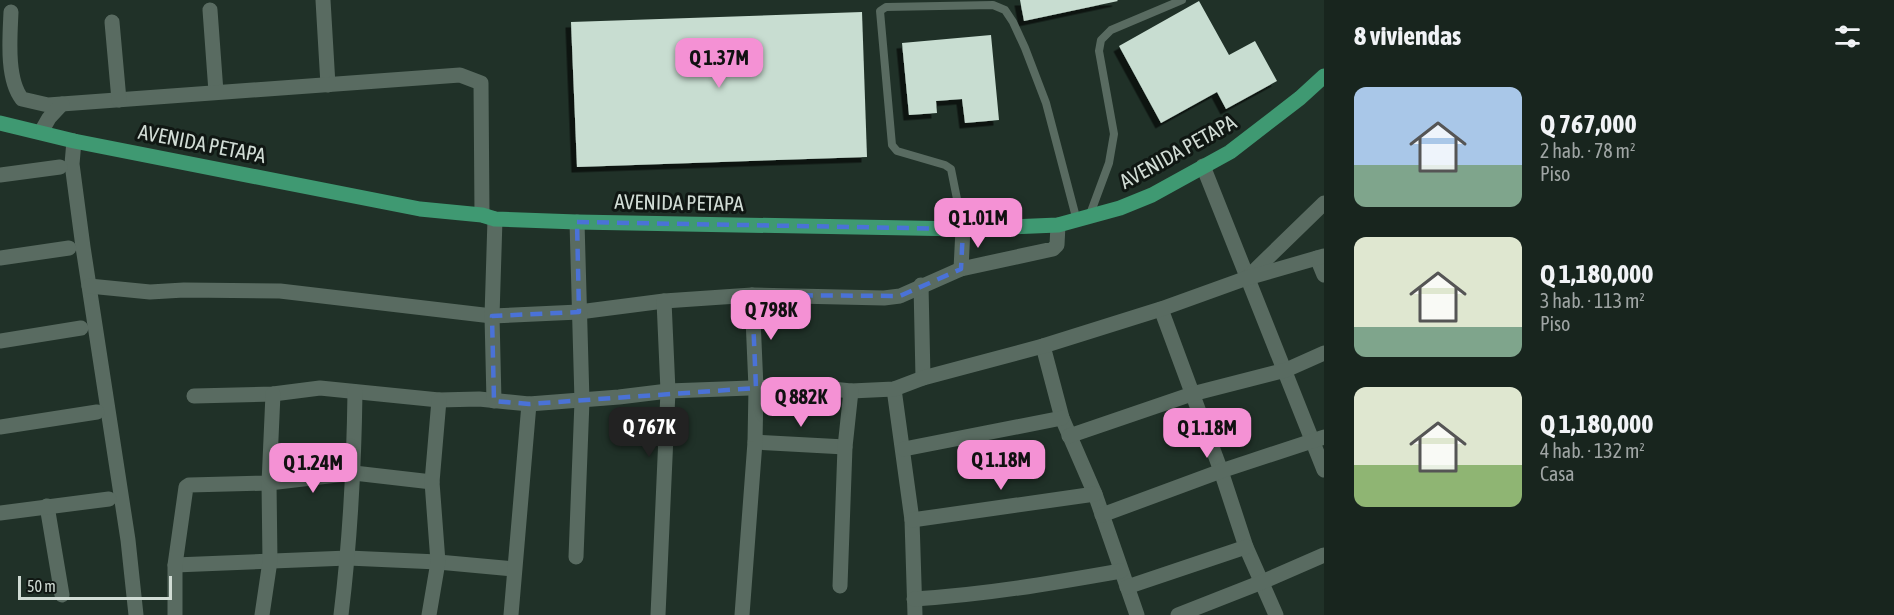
<!DOCTYPE html>
<html lang="es">
<meta charset="utf-8">
<style>
:root{--surface:#18251e;--page:#25312b;--text:#f1f3f6;--muted:#9fa5a4;--accent:#f491d4}
body{margin:0;font-family:"Asap Condensed",sans-serif;background:var(--page);color:var(--text);height:100vh;display:flex;flex-direction:column;font-size:22px;white-space:nowrap}
*{box-sizing:border-box;margin:0}
p{font-size:20px;color:var(--muted)}
.icon{flex:none;width:33px;height:33px;fill:none;stroke:currentColor;stroke-width:2;stroke-linecap:round;stroke-linejoin:round}
.map{position:relative;flex:1;overflow:hidden}
.drawer{display:flex;flex-direction:column;background:var(--surface);width:570px}
.drawer>*{flex:none}
.scale{position:absolute;left:18px;bottom:15px;width:154px;box-sizing:border-box;padding-left:6px;border:3px solid #d1dcd5;border-top:0;font-size:16px;line-height:21px;white-space:nowrap;color:#d1dcd5;-webkit-text-stroke:4px #101713;paint-order:stroke}
.price{position:absolute;translate:-50% -51px;padding:0 14px;border-radius:12px;background:var(--accent);color:#111;font-size:20px;line-height:39px;filter:drop-shadow(0 2px 3px #0008)}
.price::after{content:'';position:absolute;left:50%;top:36px;width:18px;height:14px;margin-left:-9px;background:inherit;clip-path:polygon(0 0,100% 0,50% 100%)}
.price.current{background:#222;color:#fff}
ul{padding:0;list-style:none}
li{display:flex;align-items:center;gap:18px;height:150px;padding:0 30px}
li span{display:grid;place-items:center;flex:none;width:168px;height:120px;border-radius:12px;color:#555}
li>.icon{margin-inline-start:auto}
span .icon{width:72px;height:72px;fill:#fffc;stroke-width:1}
li b{font-size:26px}
h2{display:flex;justify-content:space-between;align-items:center;height:72px;padding:0 30px;font-size:26px}
main{display:flex;flex:1;min-height:0}
.map>svg:first-child{display:block}
.building{fill:#c8ddd1;filter:url(#shadow)}
.lines{fill:none;stroke-linecap:round;stroke-linejoin:round}
.lane{stroke:#596b61;stroke-width:8}
.street{stroke:#596b61;stroke-width:15}
.primary{stroke:#3f9972;stroke-width:15}
.marked{fill:none;stroke:#4a72d7;stroke-width:4.5;stroke-dasharray:12 8;stroke-linejoin:round}
.labels{text-anchor:middle;stroke-width:6;stroke-linejoin:round;paint-order:stroke}
.street-label{font-size:21px;fill:#d1dcd5;stroke:#101713}
</style>
<main>
<div class="map">
<svg width="1324" height="615" viewBox="0 0 1324 615">
<defs>
<filter id="shadow"><feDropShadow dx="-5.5" dy="5.5" stdDeviation="0" flood-color="#0009"/></filter>
</defs>
<rect width="100%" height="100%" fill="#203128"/>
<g class="building">
<polygon points="1020,0 1117,0 1118,1 1024,21"/>
<polygon points="1199,1 1229,55 1255,41 1277,81 1226,109 1217,92 1161,123 1119,46"/>
<polygon points="862,12 867,157 577,167 571,22"/>
<polygon points="991,35 999,120 965,123 962,99 936,101 937,113 909,115 902,43"/>
</g>
<g class="lines">
<g class="lane">
<polyline points="1089,217 1109,163 1114,134 1099,51 1101,40 1111,30 1182,0"/>
<polyline points="963,229 951,169 945,165 897,151 892,145 880,11 886,7 993,5 1005,10 1013,22 1025,48 1046,103 1077,221"/>
</g>
<g class="street">
<polyline points="323,0 328,85"/>
<polyline points="210,10 216,92"/>
<path d="M11,12C10,36 6,79 22,99L48,105L460,75L481,83L482,215"/>
<polyline points="112,22 119,100"/>
<polyline points="41,132 49,118 62,104"/>
<polyline points="74,141 72,164 83,247 128,540 136,615"/>
<polyline points="1203,166 1324,470"/>
<polyline points="0,175 60,167"/>
<polyline points="0,258 69,248"/>
<polyline points="1317,258 1324,275"/>
<polyline points="961,269 963,229"/>
<polyline points="1249,276 1324,203"/>
<polyline points="921,285 923,378"/>
<polyline points="89,286 150,292 184,290 280,291 492,316 579,312 664,301 752,295 884,298 900,296 961,269 1053,249 1057,245 1058,225"/>
<polyline points="1161,309 1221,471 1246,547 1276,615"/>
<polyline points="0,341 81,328"/>
<polyline points="1043,346 1062,418 1095,494 1137,615"/>
<polyline points="894,389 912,520 915,615"/>
<polyline points="194,396 273,394 320,388 439,400 479,399 529,404 619,397 668,391 804,386 851,391 894,389 923,378 1043,346 1161,309 1247,278 1324,256"/>
<polyline points="494,401 492,316 495,219"/>
<polyline points="0,427 97,412"/>
<polyline points="1069,436 1192,394 1286,370 1324,353"/>
<polyline points="755,442 845,447"/>
<polyline points="904,449 1062,418"/>
<polyline points="47,506 62,595"/>
<polyline points="0,513 109,499"/>
<polyline points="1102,515 1221,471 1324,437"/>
<polyline points="912,520 1095,494"/>
<polyline points="576,557 582,401 577,222"/>
<polyline points="175,565 348,558 438,562 514,569"/>
<polyline points="840,586 845,447 851,391"/>
<polyline points="1127,587 1246,547"/>
<path d="M914,599C984,595 1053,583 1121,571"/>
<polyline points="175,615 175,565 186,487 189,485 269,483 354,473 432,482"/>
<polyline points="262,615 270,561 269,483 273,394"/>
<path d="M341,615C350,541 354,467 355,392"/>
<polyline points="429,615 438,562 432,482 439,400"/>
<polyline points="511,615 529,404"/>
<polyline points="658,615 668,391 664,301"/>
<polyline points="742,615 755,442 756,388 752,295"/>
<polyline points="1178,615 1262,582 1324,555"/>
</g>
<polyline class="primary" points="0,123 74,141 420,209 482,215 495,219 577,222 963,229 1058,225 1120,208 1152,195 1230,152 1300,98 1324,76"/>
</g>
<path class="marked" d="M577,222L963,229L961,269L900,296L752,295L756,388L529,404L494,401L492,316L579,312Z"/>
<g class="labels">
<g class="street-label">
<text transform="translate(202 144) rotate(11)" y="7">AVENIDA PETAPA</text>
<text transform="translate(1178 152) rotate(-29)" y="7">AVENIDA PETAPA</text>
<text transform="translate(679 203) rotate(1)" y="7">AVENIDA PETAPA</text>
</g>
</g>
</svg>
<div class="scale">50 m</div>
<b class="price" style="left:719px;top:89px">Q 1.37M</b>
<b class="price" style="left:978px;top:249px">Q 1.01M</b>
<b class="price" style="left:771px;top:341px">Q 798K</b>
<b class="price" style="left:801px;top:428px">Q 882K</b>
<b class="price current" style="left:649px;top:458px">Q 767K</b>
<b class="price" style="left:1207px;top:459px">Q 1.18M</b>
<b class="price" style="left:1001px;top:491px">Q 1.18M</b>
<b class="price" style="left:313px;top:494px">Q 1.24M</b>
</div>
<section class="drawer">
<h2>8 viviendas<svg class="icon" aria-label="filters" viewBox="0 0 24 24"><path d="M4 7h16M4 17h16"/><circle cx="9" cy="7" r="2"/><circle cx="15" cy="17" r="2"/></svg></h2>
<ul>
<li><span style="background:linear-gradient(#a9c7e8 65%,#7fa58c 0)"><svg class="icon" aria-label="home" viewBox="0 0 24 24"><path d="M3 11l9-7 9 7M6 9v11h12V9"/></svg></span><div><b>Q 767,000</b><p>2 hab. · 78 m²</p><p>Piso</p></div></li>
<li><span style="background:linear-gradient(#dfe7d0 75%,#7fa58c 0)"><svg class="icon" aria-label="home" viewBox="0 0 24 24"><path d="M3 11l9-7 9 7M6 9v11h12V9"/></svg></span><div><b>Q 1,180,000</b><p>3 hab. · 113 m²</p><p>Piso</p></div></li>
<li><span style="background:linear-gradient(#dfe7d0 65%,#8fb573 0)"><svg class="icon" aria-label="home" viewBox="0 0 24 24"><path d="M3 11l9-7 9 7M6 9v11h12V9"/></svg></span><div><b>Q 1,180,000</b><p>4 hab. · 132 m²</p><p>Casa</p></div></li>
</ul>
</section>
</main>
